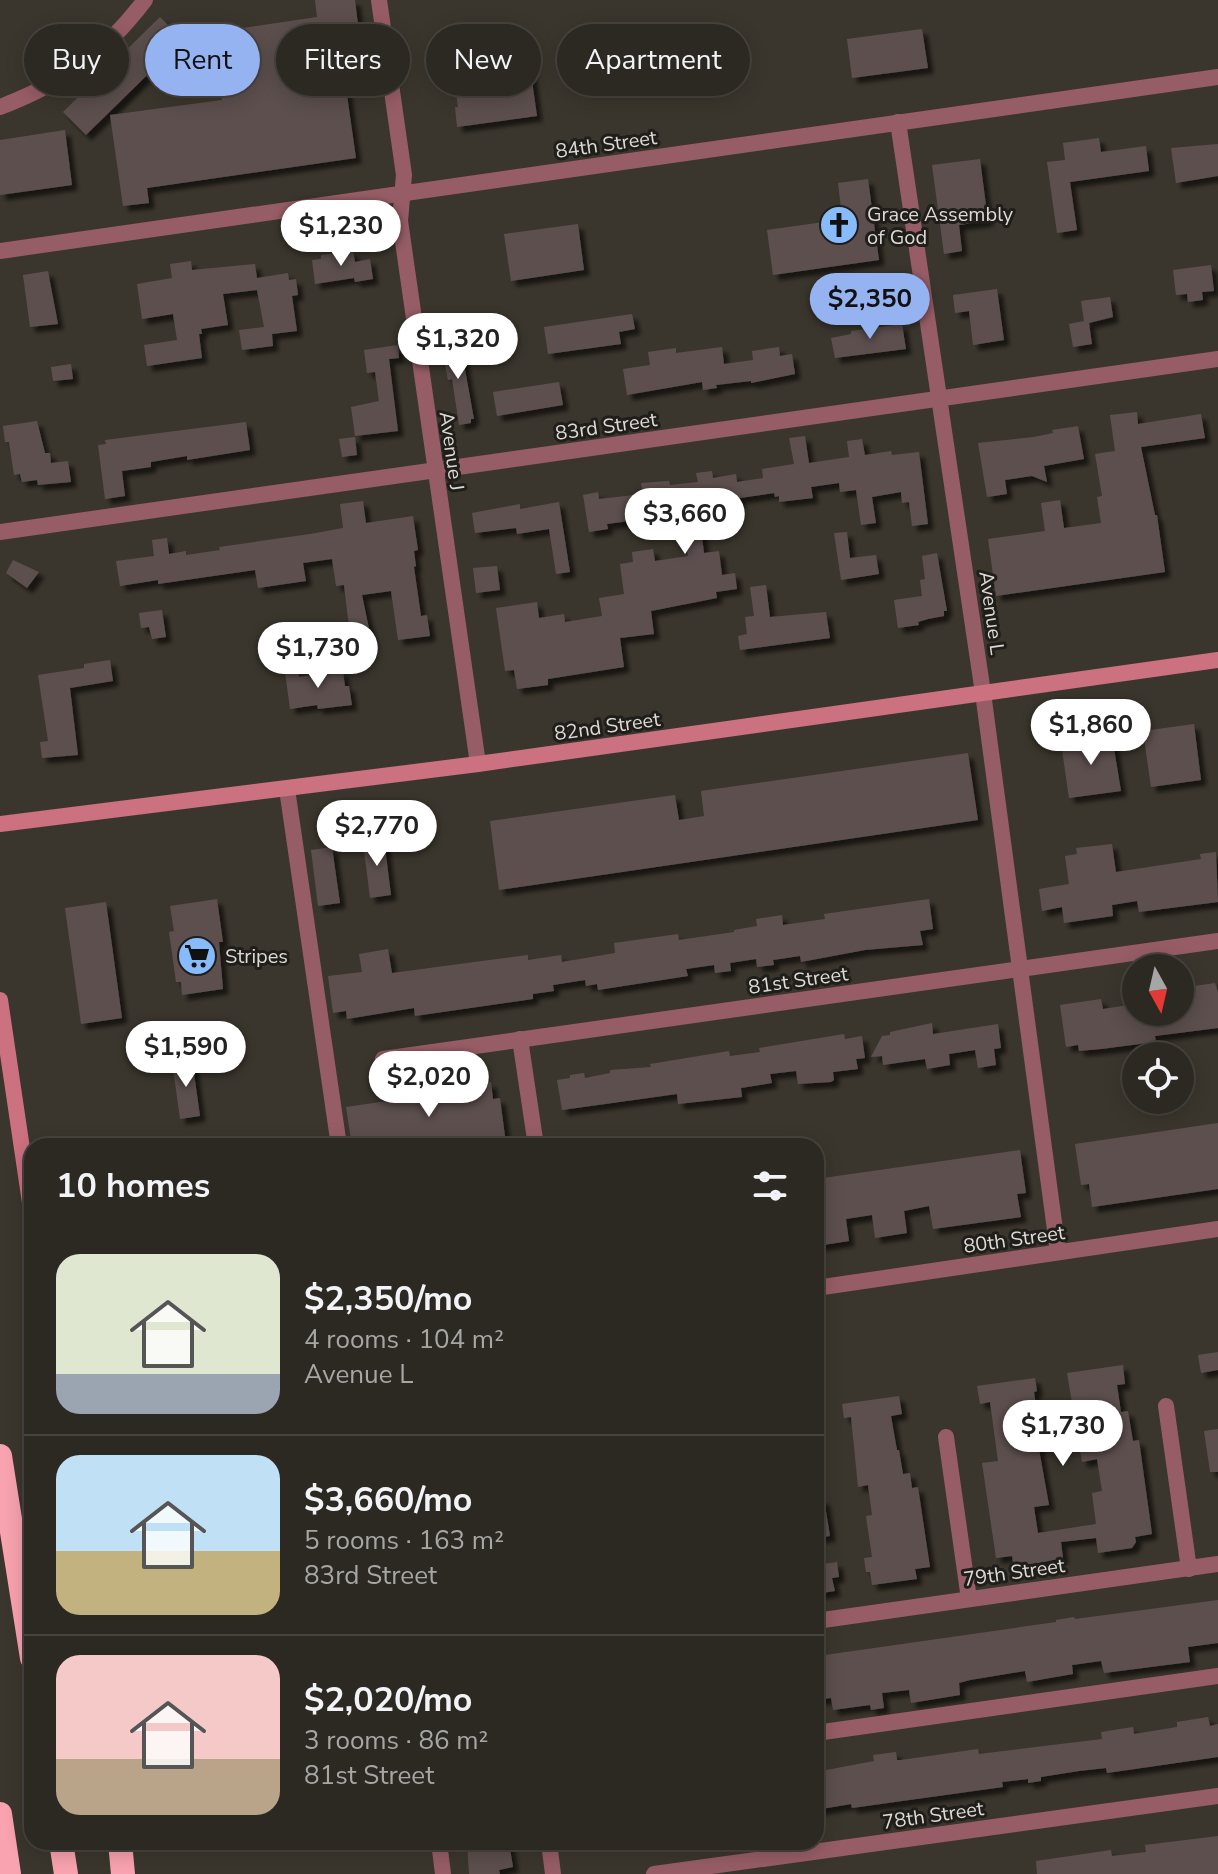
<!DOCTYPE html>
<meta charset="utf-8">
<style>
:root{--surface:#2c2822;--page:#38342f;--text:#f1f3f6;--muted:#a6a6a5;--line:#484440;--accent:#95b2f1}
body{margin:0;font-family:"Nunito Sans",sans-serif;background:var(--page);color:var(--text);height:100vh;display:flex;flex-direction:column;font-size:30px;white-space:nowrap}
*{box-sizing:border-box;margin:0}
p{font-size:26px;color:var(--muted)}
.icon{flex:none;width:44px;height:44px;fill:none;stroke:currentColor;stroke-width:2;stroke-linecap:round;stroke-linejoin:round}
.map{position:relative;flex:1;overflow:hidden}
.side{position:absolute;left:24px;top:1138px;width:800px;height:712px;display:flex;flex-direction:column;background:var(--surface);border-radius:24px;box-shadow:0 4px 20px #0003,0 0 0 2px var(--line)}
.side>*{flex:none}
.guide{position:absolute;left:24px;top:24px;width:800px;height:72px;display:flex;gap:16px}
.needle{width:52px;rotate:172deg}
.fabs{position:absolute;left:1122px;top:954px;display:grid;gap:16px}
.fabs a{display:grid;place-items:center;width:72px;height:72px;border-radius:50%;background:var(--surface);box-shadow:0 4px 20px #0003,0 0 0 2px var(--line);font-size:40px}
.price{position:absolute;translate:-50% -68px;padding:0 18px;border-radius:28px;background:#fff;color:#222;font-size:26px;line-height:52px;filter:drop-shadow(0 2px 4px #0008)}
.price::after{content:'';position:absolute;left:50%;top:48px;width:24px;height:18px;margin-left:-12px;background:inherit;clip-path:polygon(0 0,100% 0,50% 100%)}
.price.on{background:var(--accent);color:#111}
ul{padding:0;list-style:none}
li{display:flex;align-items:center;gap:24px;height:200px;padding:0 32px}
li+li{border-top:2px solid var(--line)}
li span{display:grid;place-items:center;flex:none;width:224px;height:160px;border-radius:24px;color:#555}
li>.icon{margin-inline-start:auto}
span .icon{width:96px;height:96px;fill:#fffc;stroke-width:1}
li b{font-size:34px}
h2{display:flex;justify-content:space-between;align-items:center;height:96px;padding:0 32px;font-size:34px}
.pill{padding:0 28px;border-radius:36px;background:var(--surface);box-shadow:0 4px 20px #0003,0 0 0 2px var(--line);font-size:28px;line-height:72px}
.pill.on{background:var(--accent);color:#111}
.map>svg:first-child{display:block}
.building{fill:#5c504e;filter:url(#shadow)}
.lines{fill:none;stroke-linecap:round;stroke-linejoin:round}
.street{stroke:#975d66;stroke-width:16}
.secondary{stroke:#cc7180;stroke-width:16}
.highway{stroke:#f8a3af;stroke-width:24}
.labels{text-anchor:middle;stroke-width:6;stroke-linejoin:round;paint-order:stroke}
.street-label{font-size:20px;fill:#dddad5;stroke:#201e1a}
.poi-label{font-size:20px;fill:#dddad5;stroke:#201e1a;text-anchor:start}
</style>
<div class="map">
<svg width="1218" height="1874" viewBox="0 0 1218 1874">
<defs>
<filter id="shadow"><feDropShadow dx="5.5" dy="5.5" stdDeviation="2" flood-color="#0009"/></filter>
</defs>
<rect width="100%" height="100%" fill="#3b362d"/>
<g class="building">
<polygon points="315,0 355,0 362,57 342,60 356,158 147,188 149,203 123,206 110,115 222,100 216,62 247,58 243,28 317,17"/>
<polygon points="160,17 183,40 86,135 63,112"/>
<polygon points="922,29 928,68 852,78 847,39"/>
<polygon points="204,42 209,73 185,77 180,46"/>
<polygon points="528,52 537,116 457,127 455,107 458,107 452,63"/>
<polygon points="65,130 72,185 0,195 0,140"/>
<polygon points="1099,138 1101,152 1146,146 1149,171 1070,182 1077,230 1057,233 1047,162 1065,160 1063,143"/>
<polygon points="1218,144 1218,176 1176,183 1171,148"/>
<polygon points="980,159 988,221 959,225 962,251 944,254 932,165"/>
<polygon points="868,179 879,260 773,275 767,230 838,220 838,216 842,216 838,183"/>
<polygon points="578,224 584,270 511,281 504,234"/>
<polygon points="353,251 355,262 370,259 373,279 355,282 354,278 315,284 312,260 321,259 321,255"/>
<polygon points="191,261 192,270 255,264 257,278 288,273 289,280 296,279 298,295 292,296 297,331 272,334 273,346 242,350 239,330 264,327 257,290 223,294 228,325 201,329 202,334 199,334 202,358 147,366 144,345 177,340 173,314 142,319 137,284 172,278 170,264"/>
<polygon points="1211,265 1214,291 1202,292 1203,300 1188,302 1187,294 1176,295 1173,270"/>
<polygon points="48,271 58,324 30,327 23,275"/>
<polygon points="997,289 1004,340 973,345 969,311 955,313 953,295"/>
<polygon points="1110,297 1113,317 1089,323 1092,344 1073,347 1069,324 1084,321 1081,301"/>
<polygon points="632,314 635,329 619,332 621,344 548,354 544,327"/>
<polygon points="902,324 906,349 835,358 831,338 851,334 851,331"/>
<polygon points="460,342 474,419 471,419 471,423 459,425 452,379 448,380 444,359 441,360 439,346"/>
<polygon points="398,345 399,358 389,359 398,431 355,436 351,407 379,401 375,372 367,373 364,350"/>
<polygon points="722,347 724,364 753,360 752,351 779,347 780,356 792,354 795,374 751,383 751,381 716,385 717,388 703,390 702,382 627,395 623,369 650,365 648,352 676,348 676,353"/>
<polygon points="71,364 73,379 53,381 51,367"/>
<polygon points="559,382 563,405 497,416 493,392"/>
<polygon points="1137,412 1138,424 1201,414 1205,438 1141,447 1155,515 1157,515 1165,572 996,596 988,539 1045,531 1041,503 1060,500 1064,528 1101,523 1097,497 1102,496 1095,454 1115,451 1110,415"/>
<polygon points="37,421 45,453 50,453 51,463 68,461 71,482 38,485 37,480 22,482 20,474 14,475 9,442 5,442 3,426"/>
<polygon points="246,422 250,450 187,460 187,456 151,462 151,467 122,471 125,496 105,499 98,445 106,444 105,440"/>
<polygon points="1078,426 1084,459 1044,466 1047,482 1032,476 1005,480 1007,494 987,497 978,443 1034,437 1053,433 1052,430"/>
<polygon points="805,436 809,463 849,457 847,441 862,439 865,455 891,451 892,455 919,452 928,524 912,526 909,502 902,503 901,492 872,497 876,523 861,525 856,490 840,492 839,483 811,487 813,498 779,502 779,496 775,497 774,493 740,498 737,505 699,511 704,553 719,551 722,575 735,573 737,589 716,592 717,598 651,611 654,634 620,638 624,667 548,679 548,685 517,689 514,670 505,671 496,608 537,602 539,618 564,614 565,622 602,616 599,598 624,594 620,564 633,562 632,552 653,549 655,561 688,556 683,514 607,524 608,529 589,532 583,495 598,492 599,499 643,494 641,483 669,481 670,485 698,482 696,473 712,471 713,478 736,474 737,482 763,478 762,469 794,464 789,438"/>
<polygon points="355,437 357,455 342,457 339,439"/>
<polygon points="363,501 366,523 413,516 418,550 414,551 416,566 414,567 421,616 427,615 430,636 398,640 391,591 362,595 372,643 341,647 338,628 349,627 344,585 336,586 332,559 303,563 306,581 258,588 255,570 158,584 158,580 120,586 116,561 154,556 152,540 167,538 169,554 186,551 186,555 220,550 219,547 310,534 343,528 340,504"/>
<polygon points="559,502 570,572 556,574 549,529 517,534 516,528 475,533 472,513 520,504 520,509"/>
<polygon points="847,532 850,558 876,555 879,574 841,580 834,533"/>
<polygon points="937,553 947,611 944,611 944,616 928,619 918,622 919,625 898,628 894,600 922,596 920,580 925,579 922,556"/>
<polygon points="13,560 39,572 27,588 6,573"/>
<polygon points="497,566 500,590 476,593 473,568"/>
<polygon points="766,585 770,617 826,612 830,638 740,650 738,636 747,634 745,617 754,616 750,587"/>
<polygon points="162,610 166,637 152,639 149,627 141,628 139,613"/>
<polygon points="110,660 113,681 70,688 78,755 42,758 40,742 48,741 38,675 84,668 84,664"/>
<polygon points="298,670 299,677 343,671 345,686 349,686 352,705 318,709 317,705 290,709 285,672"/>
<polygon points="1194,724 1201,780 1151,787 1143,731"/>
<polygon points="1112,736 1121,791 1069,798 1061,743"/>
<polygon points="968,753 978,820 499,890 490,821 675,795 679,820 704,816 701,791"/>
<polygon points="384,839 391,895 370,898 363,842"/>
<polygon points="1112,844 1116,872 1201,859 1200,854 1216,852 1218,902 1139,912 1137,901 1112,905 1113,916 1064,923 1062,907 1042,911 1039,889 1069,884 1065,856 1077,854 1076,848"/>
<polygon points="332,847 340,903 318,906 311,850"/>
<polygon points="217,899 223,942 219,942 223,989 182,995 181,982 176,982 169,932 174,931 170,906"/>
<polygon points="929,899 933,929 920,931 923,945 865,950 801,962 800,956 773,960 774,965 757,967 756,959 730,963 731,971 715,973 714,965 686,969 688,976 598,990 597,984 586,986 585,980 553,985 554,991 533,994 533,999 415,1016 414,1008 347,1019 346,1011 333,1013 328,976 362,972 359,954 388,949 392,973 528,955 528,960 561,955 562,962 615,953 614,943 678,934 679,940 734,932 734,930 757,926 756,919 782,915 783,925 825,919 824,914"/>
<polygon points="106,902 122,1018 81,1024 65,908"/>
<polygon points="1215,983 1218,992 1218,1028 1155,1036 1156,1042 1101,1049 1079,1051 1078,1045 1066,1047 1060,1005 1101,999 1103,1009 1135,1004 1136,1016 1142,1015 1143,1020 1169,1016 1168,1012 1180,1012 1180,988"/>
<polygon points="932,1023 933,1034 998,1024 1001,1048 994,1049 996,1065 978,1068 975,1050 949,1054 950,1065 927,1069 925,1059 883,1065 882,1056 871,1057 882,1036 890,1035 890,1032"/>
<polygon points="844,1034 845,1039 862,1036 865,1058 856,1059 858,1069 833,1072 834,1080 831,1082 798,1084 796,1071 770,1074 772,1083 741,1088 742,1097 678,1104 677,1094 562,1110 557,1080 570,1078 570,1075 584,1073 585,1078 610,1073 610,1070 651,1067 650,1064 729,1051 730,1056 760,1052 759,1048"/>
<polygon points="192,1059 200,1116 180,1119 172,1061"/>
<polygon points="491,1082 493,1099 500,1098 505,1136 439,1146 352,1146 346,1107 442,1093 441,1090"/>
<polygon points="1218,1123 1218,1189 1092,1207 1089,1184 1081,1185 1075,1144"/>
<polygon points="1020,1150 1026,1193 1017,1194 1021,1217 933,1229 929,1206 904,1211 907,1233 875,1238 872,1215 846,1219 849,1241 817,1246 816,1179"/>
<polygon points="1218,1352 1218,1370 1201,1373 1198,1355"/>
<polygon points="1123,1365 1125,1384 1117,1385 1121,1412 1128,1411 1133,1441 1139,1440 1152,1534 1135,1537 1136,1542 1132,1548 1098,1553 1096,1538 1061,1542 1063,1558 1020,1567 1013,1562 1012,1556 996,1558 982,1463 998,1461 990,1402 980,1404 977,1386 1035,1378 1037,1391 1034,1392 1041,1438 1039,1449 1049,1505 1034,1507 1038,1533 1083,1526 1096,1524 1092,1493 1102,1491 1097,1459 1082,1462 1067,1373"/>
<polygon points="899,1396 902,1414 891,1416 897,1450 899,1450 903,1474 910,1473 912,1488 918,1487 930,1567 915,1569 917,1579 872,1585 870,1572 866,1572 864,1558 872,1557 866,1516 872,1515 868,1485 858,1487 851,1417 844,1418 842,1404"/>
<polygon points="1218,1429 1218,1472 1210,1472 1204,1431"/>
<polygon points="824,1499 830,1536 816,1538 816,1500"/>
<polygon points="837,1562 839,1577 832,1578 835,1591 816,1594 816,1565"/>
<polygon points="1218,1600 1218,1643 1188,1647 1190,1662 1104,1673 1101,1661 1072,1665 1073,1674 1027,1682 1025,1671 970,1680 959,1683 960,1695 911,1703 909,1690 882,1693 884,1708 871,1710 870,1705 833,1710 831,1698 816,1700 816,1658 825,1655 1056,1622 1056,1620 1074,1617 1075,1619"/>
<polygon points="1208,1717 1210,1726 1218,1724 1218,1757 1107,1773 1106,1768 1079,1771 1041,1777 1041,1781 1028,1783 1028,1779 1002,1782 1003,1787 852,1808 851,1804 816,1810 816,1772 874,1761 873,1755 896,1752 897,1760 901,1760 978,1749 979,1754 1102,1739 1101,1732 1133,1727 1134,1734 1177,1727 1177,1722"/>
<polygon points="1218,1836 1218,1874 1037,1874 1036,1861 1111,1850 1112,1856 1146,1852 1145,1845"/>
<polygon points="467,1842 509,1842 513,1867 499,1870 500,1874 469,1874"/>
</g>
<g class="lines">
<g class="street">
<polyline points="379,0 404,175 400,221 478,764"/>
<path d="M0,107C63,83 104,54 145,0"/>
<polyline points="898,122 983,693 1058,1252"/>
<polyline points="0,251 1218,77"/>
<path d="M0,532C406,475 812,418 1218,359"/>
<polyline points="287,789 339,1146"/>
<polyline points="520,1039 536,1146"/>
<polyline points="383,1059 1218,941"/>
<polyline points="816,1288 1218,1229"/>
<polyline points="1166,1406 1189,1569"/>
<polyline points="946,1437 969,1599"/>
<polyline points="816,1621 1218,1564"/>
<polyline points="816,1733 1218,1676"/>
<polyline points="439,1842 443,1874"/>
<polyline points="549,1842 553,1874"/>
<polyline points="654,1874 1218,1796"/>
</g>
<g class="secondary">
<polyline points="0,824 478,764 1218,660"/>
<polyline points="0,1000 32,1216"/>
</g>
<g class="highway">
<polyline points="0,1456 32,1658"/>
<polyline points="0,1814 9,1874"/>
<polyline points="61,1842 66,1874"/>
<polyline points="120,1842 123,1874"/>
</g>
</g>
<defs>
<symbol id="church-disc" viewBox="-11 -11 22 22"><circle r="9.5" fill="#88bbfc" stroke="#201e1a"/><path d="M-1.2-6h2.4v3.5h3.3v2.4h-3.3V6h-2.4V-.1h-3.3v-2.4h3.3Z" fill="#111"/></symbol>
<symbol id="supermarket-disc" viewBox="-11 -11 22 22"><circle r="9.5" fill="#88bbfc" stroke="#201e1a"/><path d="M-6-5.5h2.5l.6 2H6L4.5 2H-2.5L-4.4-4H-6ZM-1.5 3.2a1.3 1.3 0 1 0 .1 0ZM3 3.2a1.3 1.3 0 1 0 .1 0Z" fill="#111"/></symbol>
</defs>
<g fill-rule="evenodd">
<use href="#church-disc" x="817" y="203" width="44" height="44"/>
<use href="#supermarket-disc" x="175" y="934" width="44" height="44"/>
</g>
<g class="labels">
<g class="street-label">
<text transform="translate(606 144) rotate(-8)" y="7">84th Street</text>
<text transform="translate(606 426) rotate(-8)" y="7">83rd Street</text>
<text transform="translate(452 451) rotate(82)" y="7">Avenue J</text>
<text transform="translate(992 613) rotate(82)" y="7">Avenue L</text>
<text transform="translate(607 726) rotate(-8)" y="7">82nd Street</text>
<text transform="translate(798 980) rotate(-8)" y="7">81st Street</text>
<text transform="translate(1014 1239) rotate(-8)" y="7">80th Street</text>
<text transform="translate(1014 1572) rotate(-8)" y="7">79th Street</text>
<text transform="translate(933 1815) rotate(-8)" y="7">78th Street</text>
</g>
<g class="poi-label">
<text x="867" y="221">Grace Assembly<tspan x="867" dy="23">of God</tspan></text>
<text x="225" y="963">Stripes</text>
</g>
</g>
</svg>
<div class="fabs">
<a><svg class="needle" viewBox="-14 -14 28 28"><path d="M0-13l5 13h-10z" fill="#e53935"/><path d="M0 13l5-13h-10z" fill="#a6a6a5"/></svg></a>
<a><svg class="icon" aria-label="locate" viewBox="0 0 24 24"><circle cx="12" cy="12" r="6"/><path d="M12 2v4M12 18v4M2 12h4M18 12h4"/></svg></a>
</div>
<b class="price" style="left:341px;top:268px">$1,230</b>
<b class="price on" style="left:870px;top:341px">$2,350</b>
<b class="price" style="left:458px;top:381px">$1,320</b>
<b class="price" style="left:685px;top:556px">$3,660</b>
<b class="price" style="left:318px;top:690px">$1,730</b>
<b class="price" style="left:1091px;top:767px">$1,860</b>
<b class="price" style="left:377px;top:868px">$2,770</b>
<b class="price" style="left:186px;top:1089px">$1,590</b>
<b class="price" style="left:429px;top:1119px">$2,020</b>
<b class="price" style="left:1063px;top:1468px">$1,730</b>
<div class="guide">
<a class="pill">Buy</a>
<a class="pill on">Rent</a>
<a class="pill">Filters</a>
<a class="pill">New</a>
<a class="pill">Apartment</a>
</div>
<section class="side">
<h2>10 homes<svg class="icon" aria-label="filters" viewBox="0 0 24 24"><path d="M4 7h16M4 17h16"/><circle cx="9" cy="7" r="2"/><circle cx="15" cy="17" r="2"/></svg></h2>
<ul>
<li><span style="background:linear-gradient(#dfe7d0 75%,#9aa5b1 0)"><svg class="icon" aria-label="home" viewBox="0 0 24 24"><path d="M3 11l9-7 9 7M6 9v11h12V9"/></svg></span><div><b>$2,350/mo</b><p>4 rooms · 104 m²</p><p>Avenue L</p></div></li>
<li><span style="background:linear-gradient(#bfe0f5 60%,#c2b280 0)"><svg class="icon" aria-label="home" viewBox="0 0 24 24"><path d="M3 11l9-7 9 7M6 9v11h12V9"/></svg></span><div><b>$3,660/mo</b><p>5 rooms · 163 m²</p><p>83rd Street</p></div></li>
<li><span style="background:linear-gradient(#f6c9c9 65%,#b9a48a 0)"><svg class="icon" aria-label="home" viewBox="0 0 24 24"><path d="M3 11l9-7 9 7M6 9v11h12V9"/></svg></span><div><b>$2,020/mo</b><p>3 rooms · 86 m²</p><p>81st Street</p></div></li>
</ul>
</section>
</div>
